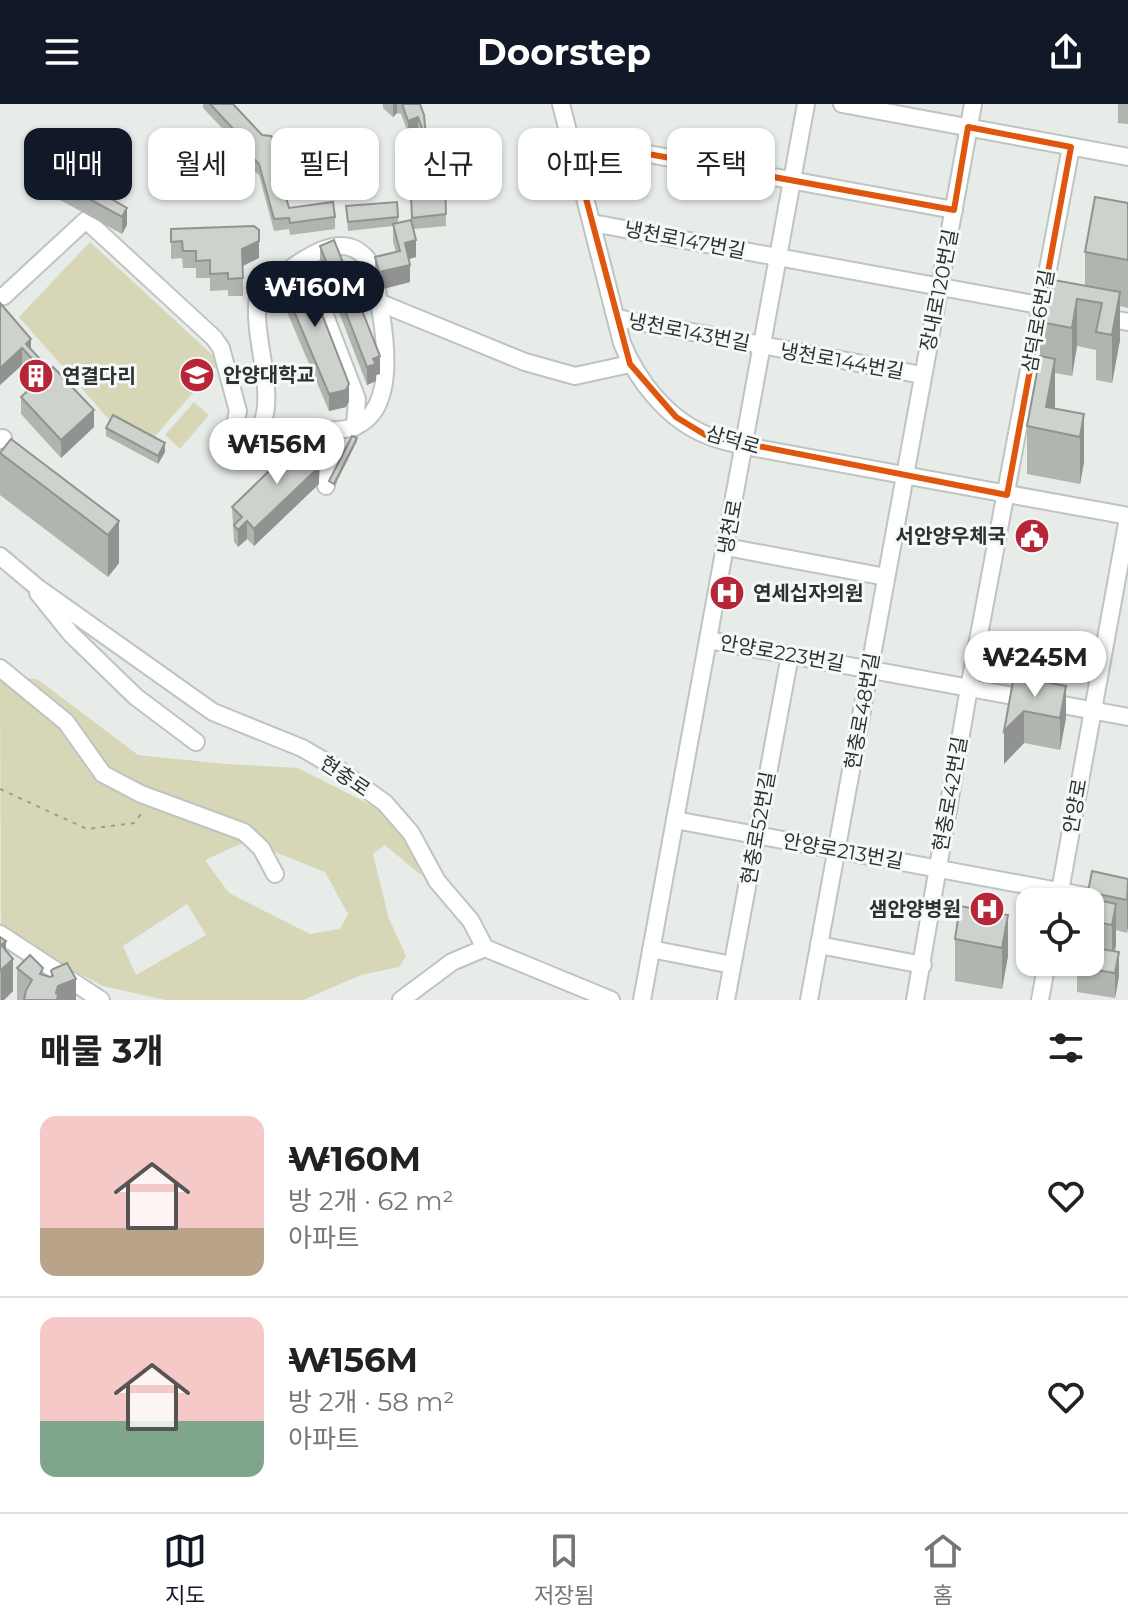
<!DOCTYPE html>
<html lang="ko">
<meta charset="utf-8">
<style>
:root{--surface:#fff;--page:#f2f2f2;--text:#222;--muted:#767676;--line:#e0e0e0;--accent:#111827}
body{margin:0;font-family:Montserrat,"Noto Sans KR",sans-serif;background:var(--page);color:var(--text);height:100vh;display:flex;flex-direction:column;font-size:30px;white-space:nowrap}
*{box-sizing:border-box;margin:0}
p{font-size:26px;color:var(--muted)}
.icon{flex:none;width:44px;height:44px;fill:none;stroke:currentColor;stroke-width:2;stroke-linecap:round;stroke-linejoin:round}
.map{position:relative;height:896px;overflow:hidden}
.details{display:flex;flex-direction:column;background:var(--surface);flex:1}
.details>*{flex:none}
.hud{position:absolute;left:24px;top:24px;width:1080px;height:72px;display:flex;gap:16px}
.buttons{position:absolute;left:1016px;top:784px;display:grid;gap:16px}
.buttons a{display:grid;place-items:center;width:88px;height:88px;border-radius:16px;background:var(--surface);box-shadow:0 2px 6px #0004;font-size:40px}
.price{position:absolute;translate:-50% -68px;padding:0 18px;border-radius:28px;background:#fff;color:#222;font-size:26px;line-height:52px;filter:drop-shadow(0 2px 4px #0008)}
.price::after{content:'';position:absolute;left:50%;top:48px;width:24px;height:18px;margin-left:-12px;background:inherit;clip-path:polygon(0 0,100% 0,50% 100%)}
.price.active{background:var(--accent);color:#fff}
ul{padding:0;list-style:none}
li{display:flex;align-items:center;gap:24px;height:200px;padding:0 40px}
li+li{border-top:2px solid var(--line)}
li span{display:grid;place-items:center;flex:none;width:224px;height:160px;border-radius:16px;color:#555}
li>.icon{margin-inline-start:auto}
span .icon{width:96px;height:96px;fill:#fffc;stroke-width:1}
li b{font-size:34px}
h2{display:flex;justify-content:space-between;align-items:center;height:96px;padding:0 40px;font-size:34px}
.tag{padding:0 28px;border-radius:16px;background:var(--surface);box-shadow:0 2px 6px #0004;font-size:28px;line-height:72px}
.tag.active{background:var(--accent);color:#fff}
header{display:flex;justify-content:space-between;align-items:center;height:104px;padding:0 40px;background:var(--accent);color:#fff;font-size:36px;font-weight:700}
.tab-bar{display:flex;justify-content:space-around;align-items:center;height:112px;border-top:2px solid var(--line);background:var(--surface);font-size:22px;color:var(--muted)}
.tab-bar a{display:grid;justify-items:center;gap:4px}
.tab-bar .active{color:var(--accent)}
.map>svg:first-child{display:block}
.green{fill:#d7d6b6;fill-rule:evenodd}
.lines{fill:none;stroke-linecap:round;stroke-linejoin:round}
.minor-casing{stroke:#bec4c0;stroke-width:20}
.path{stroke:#999d9b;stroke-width:2;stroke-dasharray:4 6;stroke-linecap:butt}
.minor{stroke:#fff;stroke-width:16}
.wall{fill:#b1b5b0}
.shaded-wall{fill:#909390}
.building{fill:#ced2cd;stroke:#909390;stroke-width:2}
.marked{fill:none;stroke:#df570e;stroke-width:6;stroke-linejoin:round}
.labels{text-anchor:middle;stroke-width:6;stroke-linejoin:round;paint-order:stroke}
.street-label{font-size:20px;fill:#2f3130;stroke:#f4faf7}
.poi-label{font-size:20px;font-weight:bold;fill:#2f3130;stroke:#f4faf7;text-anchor:start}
</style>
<header><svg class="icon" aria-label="menu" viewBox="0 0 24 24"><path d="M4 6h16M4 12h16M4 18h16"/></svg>Doorstep<svg class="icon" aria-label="share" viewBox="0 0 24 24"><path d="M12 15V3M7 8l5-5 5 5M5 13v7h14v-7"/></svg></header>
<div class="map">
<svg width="1128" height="896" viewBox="0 0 1128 896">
<rect width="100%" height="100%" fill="#e7ece9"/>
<g class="green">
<polygon points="90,138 220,258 149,339 113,320 19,213"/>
<polygon points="194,298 209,311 180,345 165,331"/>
<path d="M0,574L37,575L138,651L225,660L298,664L394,713L422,772L385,741L373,750L388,812L406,852L399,863L361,871L303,896H165L103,882L1,829ZM247,737L325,768L348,810L340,825L310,830L229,789L205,756ZM187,800L206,831L136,871L123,842Z"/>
</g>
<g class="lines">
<defs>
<g id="minor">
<path d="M561,0L622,239C637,277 669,317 709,332C720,337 733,339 745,342L1128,412"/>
<polyline points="842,0 1128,53"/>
<polyline points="572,42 621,45 954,106"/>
<polyline points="592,119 1050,203"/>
<polyline points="304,157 357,295 355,323"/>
<path d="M0,193L4,192L86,116L214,234L221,244L238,307L230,344L239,346C294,315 247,238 259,189C289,167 343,113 372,162C380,206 412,325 335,326L326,382"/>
<polyline points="378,198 525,258 575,272 630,260"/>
<polyline points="1101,213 1128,218"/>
<polyline points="617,214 922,271"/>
<polyline points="0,336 3,334"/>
<polyline points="726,443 886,473"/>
<polyline points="0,452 38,484 213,608 302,644 338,665 385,699 411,729 437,777 471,817 485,844 611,896"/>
<polyline points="38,489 71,530 136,593 196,638"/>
<polyline points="708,536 1128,613"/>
<polyline points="0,564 66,618 103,670 141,690 244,728 261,744 275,770"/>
<polyline points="675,716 1128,800"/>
<polyline points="1058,798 1128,414"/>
<polyline points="0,830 101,896"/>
<polyline points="819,841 923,861"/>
<polyline points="651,845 732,861"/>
<polyline points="401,896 452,858 485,844"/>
<polyline points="642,896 806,0"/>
<polyline points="726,896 790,551"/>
<polyline points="809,896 973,0"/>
<polyline points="915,896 969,584 1071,43"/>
<polyline points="1040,896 1047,858"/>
</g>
</defs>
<use href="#minor" class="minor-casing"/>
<polyline class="path" points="0,685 87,725 134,719 144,706"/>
<use href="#minor" class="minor"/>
</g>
<g class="wall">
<polygon points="203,0 233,0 280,59 278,64 289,104 335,113 335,125 290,131 289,125 274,127 259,71 254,67 251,55 203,4"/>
<polygon points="383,0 420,0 430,75 433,78 445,78 446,122 414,125 416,153 409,155 410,178 379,186 375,170 375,153 396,148 393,138 393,122 348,127 346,102 398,113 398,119 412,119 408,29 401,10 397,9 393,13 383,4"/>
<polygon points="1118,0 1128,0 1128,20 1118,19"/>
<polygon points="42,69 127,104 127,121 122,130 42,86"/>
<polygon points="1128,99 1128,204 1120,202 1120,236 1112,279 1096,276 1096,246 1077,242 1072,272 1055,269 1055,305 1084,310 1084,358 1080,380 1027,370 1027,322 1040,253 1040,218 1085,182 1085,148"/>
<polygon points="171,125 259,126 259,154 243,162 243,192 228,192 228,186 210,187 210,174 196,174 196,164 183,164 182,154 171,155"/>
<polygon points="320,142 380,270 376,271 376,277 367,281 320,159"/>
<polygon points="287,170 349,297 346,303 329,307 282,196 282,172"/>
<polygon points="0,199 31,246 94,323 61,354 21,310 21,293 37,278 22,261 0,281"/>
<polygon points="106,324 165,348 158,360 106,332"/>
<polygon points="0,349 119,417 119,459 108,473 0,391"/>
<polygon points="317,361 319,380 254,442 247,435 238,443 234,438 232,403"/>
<polygon points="1014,572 1066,614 1060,646 1024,639 1004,660"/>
<polygon points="1128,775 1127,829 1116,826 1115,847 1119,872 1115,894 1077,888 1077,863 1090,858 1090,798 1088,794 1088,788"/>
<polygon points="1008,811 1008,852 1002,885 955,877 955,835"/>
<polygon points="0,833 6,846 13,887 4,896 0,896"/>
<polygon points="17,864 51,873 51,867 76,896 17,896"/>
</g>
<g class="shaded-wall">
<polygon points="395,0 397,0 397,9 393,13 393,1"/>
<polygon points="418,13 418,25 408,29 408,17"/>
<polygon points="280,47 280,59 276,69 276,57"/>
<polygon points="127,104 127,121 122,130 122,113"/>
<polygon points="416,136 416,153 405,156 405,139"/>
<polygon points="259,137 259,154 242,162 242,145"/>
<polygon points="410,161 410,178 379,186 379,168"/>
<polygon points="1120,188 1120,236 1112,279 1112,231"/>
<polygon points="1077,195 1077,242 1072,272 1072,224"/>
<polygon points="31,235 31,252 26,240"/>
<polygon points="22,244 22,261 0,281 0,264"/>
<polygon points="380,252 380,270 376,271 376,277 367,281 367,263 373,255"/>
<polygon points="1055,255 1055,303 1050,327 1046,303"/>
<polygon points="349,280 349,297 346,303 329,307 329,290"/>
<polygon points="94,306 94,323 61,354 61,336"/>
<polygon points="1084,310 1084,358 1080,380 1080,333"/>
<polygon points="357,334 357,337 334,383 334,380"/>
<polygon points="165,339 165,348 158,360 158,352"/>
<polygon points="319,363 319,380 254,442 254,425"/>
<polygon points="119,417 119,459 108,473 108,431"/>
<polygon points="247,417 247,435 238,443 238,426"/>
<polygon points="1066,582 1066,614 1060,646 1060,614"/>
<polygon points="1024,607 1024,639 1004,660 1004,627"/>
<polygon points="1128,792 1128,824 1127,829 1127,796"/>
<polygon points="1116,800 1116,841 1112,863 1112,821"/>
<polygon points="1008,811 1008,852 1002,885 1002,844"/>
<polygon points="6,837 6,862 13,855 13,887 4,896 1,896 1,841"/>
<polygon points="1119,848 1119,872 1115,894 1115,869"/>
<polygon points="76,875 76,896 56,896 58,882"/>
</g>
<g class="building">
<polygon points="210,0 233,0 262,31 271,32 276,38 280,47 276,57 289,104 333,98 335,113 290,119 289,114 274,115 259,60 254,55 251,44"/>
<polygon points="402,0 420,0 424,11 430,75 433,78 445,78 446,110 412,114 408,28 423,27 418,13 408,17"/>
<polygon points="47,59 127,104 122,113 42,69"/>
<polygon points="1095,93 1128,99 1128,156 1085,148"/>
<polygon points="397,98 398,113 348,118 346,102"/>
<polygon points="411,116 416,136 405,139 410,161 379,168 375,153 400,147 393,120"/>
<polygon points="254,122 259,126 259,137 242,145 243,174 228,175 228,169 210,170 210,156 196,157 196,147 183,147 182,137 171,138 171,125"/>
<polygon points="334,136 380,252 373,255 376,260 367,263 320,142"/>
<polygon points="299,160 303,170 306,169 349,280 346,286 329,290 282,179 285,178 282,172 287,170 289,164"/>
<polygon points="1048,175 1120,188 1112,231 1096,228 1102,199 1077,195 1072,224 1040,218"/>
<polygon points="0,199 31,235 26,240 50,266 53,263 94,306 61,336 21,293 46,270 22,244 0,264"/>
<polygon points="1040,252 1055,255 1046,303 1084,310 1080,333 1027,322"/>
<polygon points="113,311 165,339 158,352 106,324"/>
<polygon points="352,332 357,334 334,380 329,377"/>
<polygon points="11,335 119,417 108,431 0,349"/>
<polygon points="297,340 303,346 308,342 317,342 317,361 319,363 254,425 247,417 238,426 234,421 242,413 232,403"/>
<polygon points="1014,572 1066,582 1060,614 1024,607 1004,627"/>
<polygon points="1092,767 1128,775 1127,796 1088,788"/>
<polygon points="1085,793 1116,800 1112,821 1090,817 1090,798 1084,798"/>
<polygon points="960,802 1008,811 1002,844 955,835"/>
<polygon points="0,833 6,837 1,841 13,855 1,866 0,864"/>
<polygon points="1090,843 1119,848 1115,869 1077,863 1078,858 1090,858"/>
<polygon points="30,851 43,864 40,870 50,873 53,872 51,867 53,865 67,859 76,875 58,882 56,889 58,890 57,896 24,896 26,886 32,876 17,864"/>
</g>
<path class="marked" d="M968,23L1071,43L1007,391L707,332L676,313L630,260L572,42L621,45L954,106Z"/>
<defs>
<symbol id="university-disc" viewBox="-11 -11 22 22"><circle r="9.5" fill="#b72537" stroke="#f4faf7"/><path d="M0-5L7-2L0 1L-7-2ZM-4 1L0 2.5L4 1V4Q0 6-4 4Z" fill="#fff"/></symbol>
<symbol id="building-disc" viewBox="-11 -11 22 22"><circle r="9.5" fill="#b72537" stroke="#f4faf7"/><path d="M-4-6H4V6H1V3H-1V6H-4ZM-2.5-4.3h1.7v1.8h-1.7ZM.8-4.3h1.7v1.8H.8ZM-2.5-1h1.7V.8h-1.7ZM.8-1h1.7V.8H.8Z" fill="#fff"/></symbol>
<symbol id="civic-disc" viewBox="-11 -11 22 22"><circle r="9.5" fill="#b72537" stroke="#f4faf7"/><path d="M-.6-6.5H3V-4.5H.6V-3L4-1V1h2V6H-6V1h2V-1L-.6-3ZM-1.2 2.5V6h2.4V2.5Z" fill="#fff"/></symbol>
<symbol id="hospital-disc" viewBox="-11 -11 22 22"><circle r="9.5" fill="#b72537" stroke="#f4faf7"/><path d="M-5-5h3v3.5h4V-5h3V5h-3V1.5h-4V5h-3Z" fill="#fff"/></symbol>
</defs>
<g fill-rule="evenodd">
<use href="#university-disc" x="177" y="251" width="40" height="40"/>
<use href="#building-disc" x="16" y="252" width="40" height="40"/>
<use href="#civic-disc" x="1012" y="412" width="40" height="40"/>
<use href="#hospital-disc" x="707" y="469" width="40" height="40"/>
<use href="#hospital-disc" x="967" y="785" width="40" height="40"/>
</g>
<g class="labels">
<g class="street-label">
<text transform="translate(685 136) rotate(11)" y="7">냉천로147번길</text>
<text transform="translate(939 186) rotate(-79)" y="7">장내로120번길</text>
<text transform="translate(1038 217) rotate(-80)" y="7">삼덕로6번길</text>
<text transform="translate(689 228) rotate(11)" y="7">냉천로143번길</text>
<text transform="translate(842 257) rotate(10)" y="7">냉천로144번길</text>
<text transform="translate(733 336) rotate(16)" y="7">삼덕로</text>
<text transform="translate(730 423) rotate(-79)" y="7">냉천로</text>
<text transform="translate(782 549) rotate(10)" y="7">안양로223번길</text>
<text transform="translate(862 607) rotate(-80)" y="7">현충로48번길</text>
<text transform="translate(345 672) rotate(34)" y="7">현충로</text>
<text transform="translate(950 690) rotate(-80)" y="7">현충로42번길</text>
<text transform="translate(1075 702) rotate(-80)" y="7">안양로</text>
<text transform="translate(758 724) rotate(-80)" y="7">현충로52번길</text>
<text transform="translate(843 747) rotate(10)" y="7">안양로213번길</text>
</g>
<g class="poi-label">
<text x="223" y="278">안양대학교</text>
<text x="62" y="279">연결다리</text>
<text x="1006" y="439" text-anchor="end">서안양우체국</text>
<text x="753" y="496">연세십자의원</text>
<text x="961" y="812" text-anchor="end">샘안양병원</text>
</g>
</g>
</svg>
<div class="buttons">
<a><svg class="icon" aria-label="locate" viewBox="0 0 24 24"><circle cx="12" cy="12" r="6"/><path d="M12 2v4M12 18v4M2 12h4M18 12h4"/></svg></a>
</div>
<b class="price active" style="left:315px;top:225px">₩160M</b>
<b class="price" style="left:277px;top:382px">₩156M</b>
<b class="price" style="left:1035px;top:595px">₩245M</b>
<div class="hud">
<a class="tag active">매매</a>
<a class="tag">월세</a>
<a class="tag">필터</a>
<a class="tag">신규</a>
<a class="tag">아파트</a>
<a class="tag">주택</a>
</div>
</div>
<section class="details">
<h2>매물 3개<svg class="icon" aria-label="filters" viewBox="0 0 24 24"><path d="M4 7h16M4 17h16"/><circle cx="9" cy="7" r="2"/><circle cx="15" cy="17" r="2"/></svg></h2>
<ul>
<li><span style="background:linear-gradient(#f6c9c9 70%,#b9a48a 0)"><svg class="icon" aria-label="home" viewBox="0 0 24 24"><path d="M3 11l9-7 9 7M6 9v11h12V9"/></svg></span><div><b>₩160M</b><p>방 2개 · 62 m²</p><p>아파트</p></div><svg class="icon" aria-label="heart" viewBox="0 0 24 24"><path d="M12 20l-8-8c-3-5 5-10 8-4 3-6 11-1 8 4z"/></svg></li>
<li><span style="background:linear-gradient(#f6c9c9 65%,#7fa58c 0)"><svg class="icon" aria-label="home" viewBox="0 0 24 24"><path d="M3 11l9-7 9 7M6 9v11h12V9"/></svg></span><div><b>₩156M</b><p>방 2개 · 58 m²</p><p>아파트</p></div><svg class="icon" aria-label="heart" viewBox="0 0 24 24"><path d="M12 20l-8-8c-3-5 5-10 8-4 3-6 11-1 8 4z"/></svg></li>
</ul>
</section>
<nav class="tab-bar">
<a class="active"><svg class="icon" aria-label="map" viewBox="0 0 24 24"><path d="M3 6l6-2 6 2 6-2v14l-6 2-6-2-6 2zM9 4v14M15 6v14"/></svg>지도</a>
<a><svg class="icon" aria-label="saved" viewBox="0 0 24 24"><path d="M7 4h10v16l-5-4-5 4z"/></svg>저장됨</a>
<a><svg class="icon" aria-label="home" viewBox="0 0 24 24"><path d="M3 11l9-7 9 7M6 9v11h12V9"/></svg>홈</a>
</nav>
